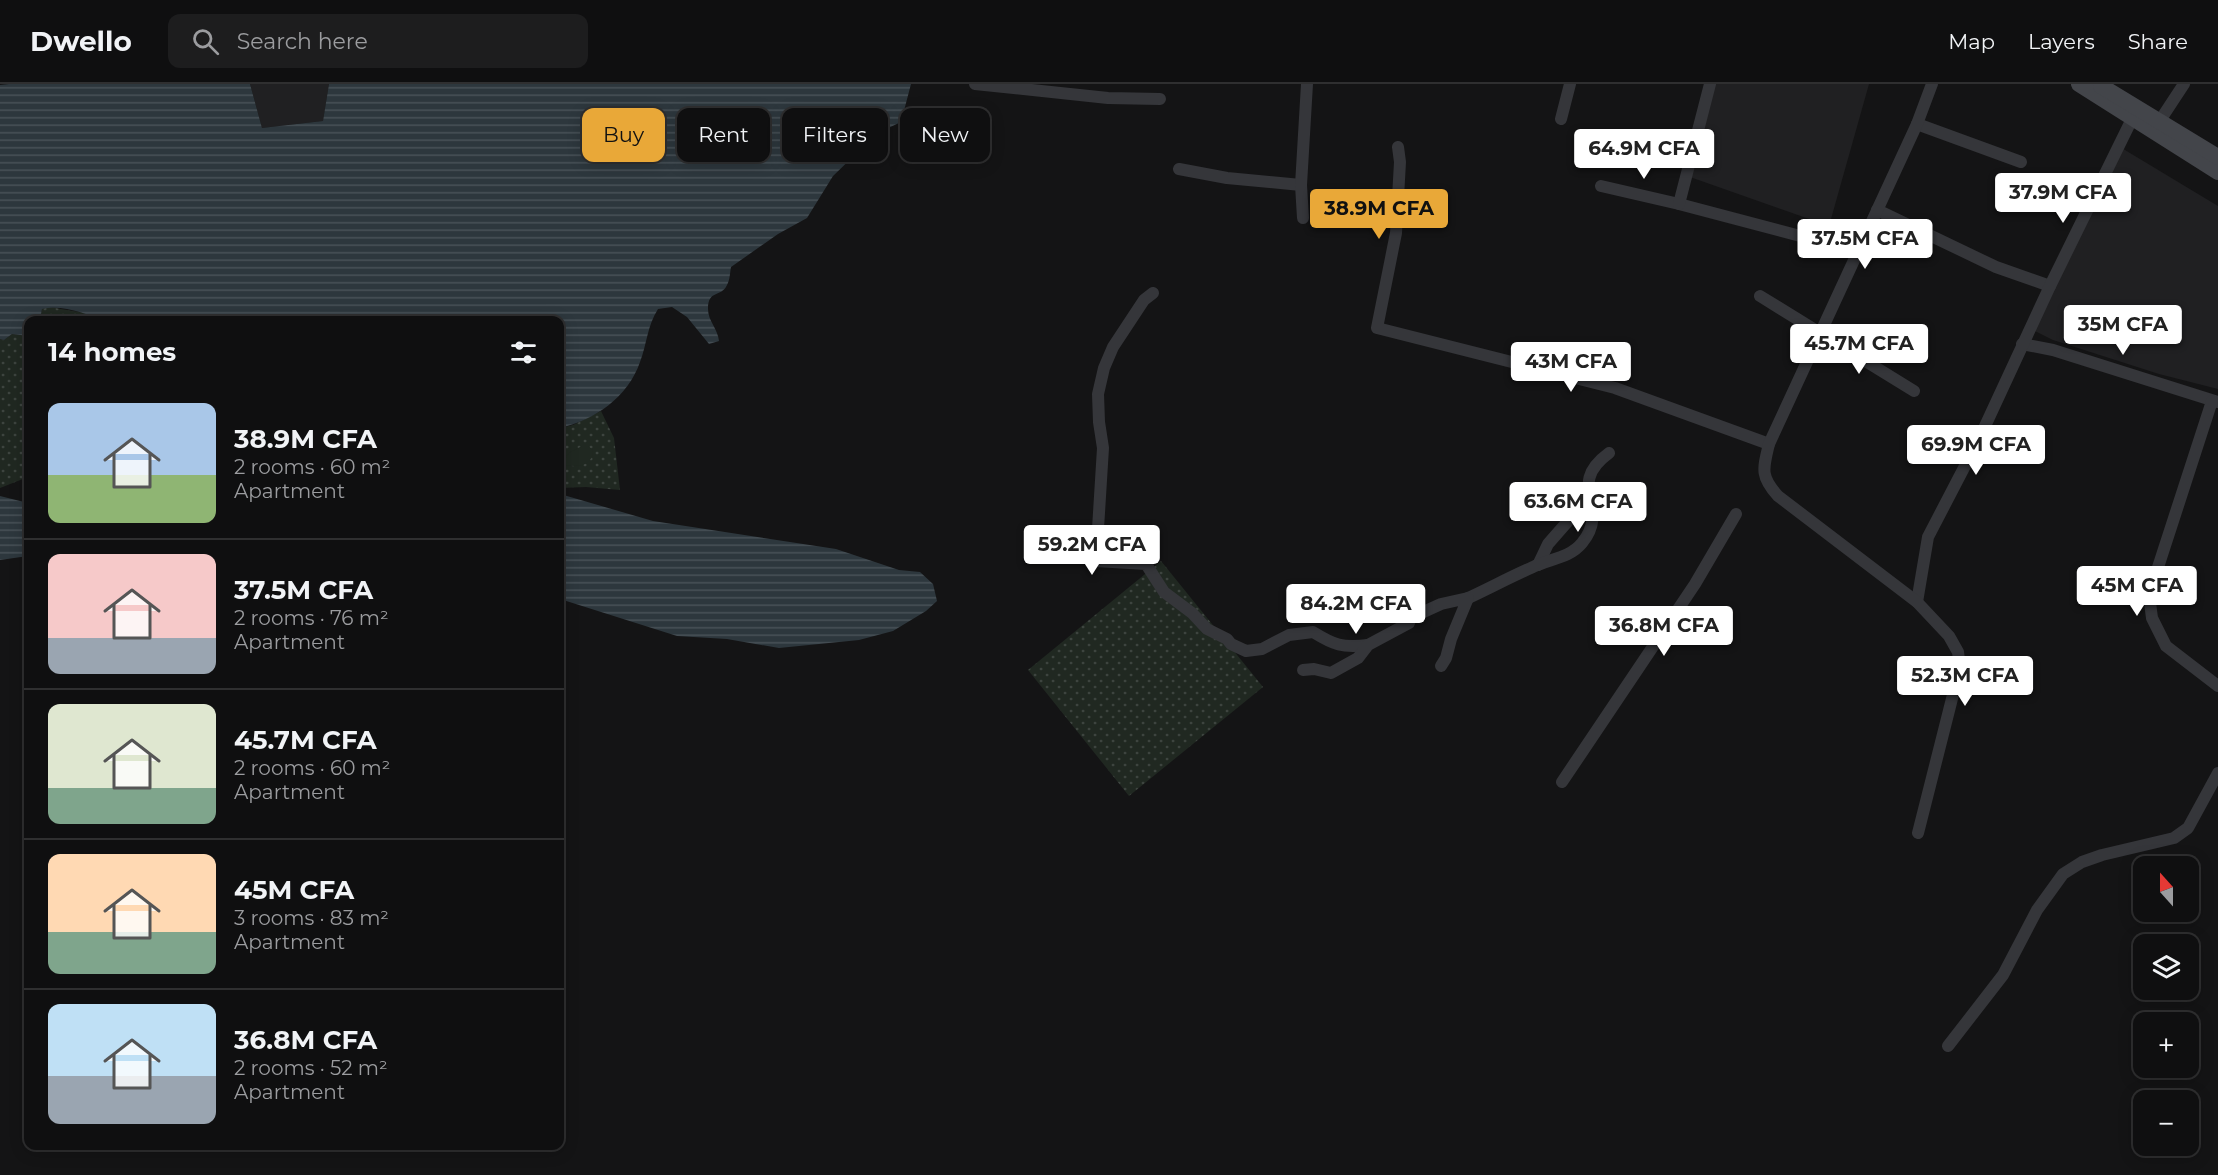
<!DOCTYPE html>
<meta charset="utf-8">
<style>
:root{--surface:#0f0f10;--page:#1d1d1e;--text:#f1f3f6;--muted:#9b9c9f;--line:#2f2f30;--accent:#e9a838}
body{margin:0;font-family:Montserrat,sans-serif;background:var(--page);color:var(--text);height:100vh;display:flex;flex-direction:column;font-size:22px;white-space:nowrap}
*{box-sizing:border-box;margin:0}
p{font-size:20px;color:var(--muted)}
.icon{flex:none;width:33px;height:33px;fill:none;stroke:currentColor;stroke-width:2;stroke-linecap:round;stroke-linejoin:round}
.map{position:relative;flex:1;overflow:hidden}
.sheet{position:absolute;left:24px;top:232px;width:540px;height:834px;display:flex;flex-direction:column;background:var(--surface);border-radius:12px;box-shadow:0 3px 15px #0003,0 0 0 2px var(--line)}
.sheet>*{flex:none}
.banner{position:absolute;left:582px;top:24px;width:570px;height:54px;display:flex;gap:12px}
.needle{width:39px;rotate:339deg}
.fabs{position:absolute;left:2133px;top:772px;display:grid;gap:12px}
.fabs a{display:grid;place-items:center;width:66px;height:66px;border-radius:12px;background:var(--surface);box-shadow:0 3px 15px #0003,0 0 0 2px var(--line);font-size:30px}
.price{position:absolute;translate:-50% -51px;padding:0 14px;border-radius:6px;background:#fff;color:#222;font-size:20px;line-height:39px;filter:drop-shadow(0 2px 3px #0008)}
.price::after{content:'';position:absolute;left:50%;top:36px;width:18px;height:14px;margin-left:-9px;background:inherit;clip-path:polygon(0 0,100% 0,50% 100%)}
.price.selected{background:var(--accent);color:#111}
ul{padding:0;list-style:none}
li{display:flex;align-items:center;gap:18px;height:150px;padding:0 24px}
li+li{border-top:2px solid var(--line)}
li span{display:grid;place-items:center;flex:none;width:168px;height:120px;border-radius:12px;color:#555}
li>.icon{margin-inline-start:auto}
span .icon{width:72px;height:72px;fill:#fffc;stroke-width:1}
li b{font-size:26px}
h2{display:flex;justify-content:space-between;align-items:center;height:72px;padding:0 24px;font-size:26px}
.chip{padding:0 21px;border-radius:12px;background:var(--surface);box-shadow:0 3px 15px #0003,0 0 0 2px var(--line);font-size:21px;line-height:54px}
.chip.selected{background:var(--accent);color:#111}
header{display:flex;align-items:center;gap:36px;box-sizing:border-box;height:84px;padding:0 30px;background:var(--surface);border-bottom:2px solid var(--line)}
header strong{font-size:28px}
nav{display:flex;gap:33px;margin-inline-start:auto;font-size:21px}
.search{width:420px;height:54px;background:var(--page);display:flex;align-items:center;gap:15px;box-sizing:border-box;padding:0 21px;border-radius:12px;color:var(--muted);font-size:22px}
.map>svg:first-child{display:block}
.built{fill:#202022}
.grass{fill:url(#grass-dots)}
.pitch{fill:#202821}
.water{fill:url(#water-rules)}
.lines{fill:none;stroke-linecap:round;stroke-linejoin:round}
.minor{stroke:#35363a;stroke-width:12}
.secondary{stroke:#43454a;stroke-width:16}
</style>
<header>
<strong>Dwello</strong>
<div class="search"><svg class="icon" aria-label="search" viewBox="0 0 24 24"><circle cx="10" cy="10" r="6"/><path d="M15 15l6 6"/></svg>Search here</div>
<nav><a>Map</a><a>Layers</a><a>Share</a></nav>
</header>
<div class="map">
<svg width="2218" height="1091" viewBox="0 0 2218 1091">
<defs>
<pattern id="grass-dots" width="8" height="8" patternUnits="userSpaceOnUse" patternTransform="scale(1.5)"><rect width="8" height="8" fill="#202821"/><path d="M2 2h.1M6 6h.1" fill="none" stroke="#3d443f" stroke-width="1.8" stroke-linecap="round"/></pattern>
<pattern id="water-rules" width="6" height="5" patternUnits="userSpaceOnUse" patternTransform="scale(1.5)"><rect width="6" height="5" fill="#2d373d"/><path d="M0 2.5h6" fill="none" stroke="#485157"/></pattern>
</defs>
<rect width="100%" height="100%" fill="#141415"/>
<g class="built">
<polygon points="250,0 329,0 323,37 262,44"/>
<polygon points="1714,0 1869,0 1829,142 1690,93"/>
<polygon points="2120,63 2218,122 2218,305 2159,290 2053,256 2031,245"/>
</g>
<g class="grass">
<polygon points="49,223 85,229 106,237 40,237 42,225"/>
<polygon points="12,250 28,252 28,393 0,404 0,255 4,256"/>
<polygon points="601,327 614,354 620,406 586,403 560,404 560,344 573,341"/>
<polygon points="1161,477 1263,603 1129,712 1028,586"/>
</g>
<path class="pitch" d="M582,362H588L593,366C593,381 579,384 566,381L564,376L569,369Z"/>
<g class="water">
<path d="M9,0H250L262,44L323,37L329,0H911L901,38L882,47L865,61L833,92L807,134L778,150L731,183C730,188 730,196 727,201C721,214 708,205 708,225C708,237 718,245 719,257L709,260L687,233L672,223L658,225C647,242 647,260 640,278C628,313 595,336 560,344V237H106C87,230 62,220 42,225L40,236L42,237H28V252L12,250L4,256L0,255V1Z"/>
<polygon points="560,410 653,437 836,465 899,486 920,488 933,500 937,517 926,527 893,547 859,556 779,564 727,555 677,552 560,515"/>
<polygon points="0,412 28,419 28,472 0,476"/>
</g>
<g class="lines">
<g class="minor">
<polyline points="975,0 1108,14 1160,15"/>
<polyline points="1561,35 1570,0"/>
<polyline points="2159,38 2184,0"/>
<polyline points="1917,40 2021,78"/>
<polyline points="1398,63 1400,78 1396,149 1377,244 1615,304 1769,360"/>
<polyline points="1179,85 1227,94 1301,101"/>
<polyline points="1601,102 1679,120 1857,167"/>
<polyline points="1679,120 1710,0"/>
<polyline points="1877,126 1996,183 2050,202"/>
<polyline points="1303,134 1301,101 1307,0"/>
<path d="M1153,209L1144,216L1113,263L1104,284L1098,310L1099,338L1103,364L1096,477L1146,480L1164,508L1192,529L1207,545L1227,555L1231,560L1246,567L1262,565L1289,551L1313,548C1334,561 1342,564 1368,561"/>
<polyline points="1760,212 1914,307"/>
<polyline points="2022,260 2053,266 2218,318"/>
<polyline points="2212,317 2149,511 2152,534 2166,562 2218,602"/>
<polyline points="1538,481 1548,460 1583,420 1588,405"/>
<path d="M1466,515C1488,505 1510,493 1533,483C1549,475 1570,474 1582,459C1612,422 1564,402 1609,369"/>
<polyline points="1917,518 1928,453 1980,353 2050,202 2132,35"/>
<polyline points="1419,530 1441,520 1468,514 1451,555 1446,574 1441,582"/>
<polyline points="1303,586 1314,585 1331,589 1358,574 1368,561 1409,539 1415,516"/>
<polyline points="1562,698 1695,500 1736,430"/>
<path d="M1918,749L1960,583L1958,568L1949,552L1917,518L1778,412C1760,392 1763,385 1769,360L1917,40L1932,0"/>
<polyline points="1948,962 2003,891 2037,826 2063,790 2082,778 2102,771 2174,754 2188,744 2218,689"/>
</g>
<g class="secondary">
<polyline points="2079,0 2218,88"/>
<polyline points="2101,2 2218,73"/>
</g>
</g>
</svg>
<div class="fabs">
<a><svg class="needle" viewBox="-14 -14 28 28"><path d="M0-13l5 13h-10z" fill="#e53935"/><path d="M0 13l5-13h-10z" fill="#9b9c9f"/></svg></a>
<a><svg class="icon" aria-label="layers" viewBox="0 0 24 24"><path d="M12 4l9 5-9 5-9-5zM3 14l9 5 9-5"/></svg></a>
<a>+</a>
<a>−</a>
</div>
<b class="price" style="left:1644px;top:96px">64.9M CFA</b>
<b class="price" style="left:2063px;top:140px">37.9M CFA</b>
<b class="price selected" style="left:1379px;top:156px">38.9M CFA</b>
<b class="price" style="left:1865px;top:186px">37.5M CFA</b>
<b class="price" style="left:2123px;top:272px">35M CFA</b>
<b class="price" style="left:1859px;top:291px">45.7M CFA</b>
<b class="price" style="left:1571px;top:309px">43M CFA</b>
<b class="price" style="left:1976px;top:392px">69.9M CFA</b>
<b class="price" style="left:1578px;top:449px">63.6M CFA</b>
<b class="price" style="left:1092px;top:492px">59.2M CFA</b>
<b class="price" style="left:2137px;top:533px">45M CFA</b>
<b class="price" style="left:1356px;top:551px">84.2M CFA</b>
<b class="price" style="left:1664px;top:573px">36.8M CFA</b>
<b class="price" style="left:1965px;top:623px">52.3M CFA</b>
<div class="banner">
<a class="chip selected">Buy</a>
<a class="chip">Rent</a>
<a class="chip">Filters</a>
<a class="chip">New</a>
</div>
<section class="sheet">
<h2>14 homes<svg class="icon" aria-label="filters" viewBox="0 0 24 24"><path d="M4 7h16M4 17h16"/><circle cx="9" cy="7" r="2"/><circle cx="15" cy="17" r="2"/></svg></h2>
<ul>
<li><span style="background:linear-gradient(#a9c7e8 60%,#8fb573 0)"><svg class="icon" aria-label="home" viewBox="0 0 24 24"><path d="M3 11l9-7 9 7M6 9v11h12V9"/></svg></span><div><b>38.9M CFA</b><p>2 rooms · 60 m²</p><p>Apartment</p></div></li>
<li><span style="background:linear-gradient(#f6c9c9 70%,#9aa5b1 0)"><svg class="icon" aria-label="home" viewBox="0 0 24 24"><path d="M3 11l9-7 9 7M6 9v11h12V9"/></svg></span><div><b>37.5M CFA</b><p>2 rooms · 76 m²</p><p>Apartment</p></div></li>
<li><span style="background:linear-gradient(#dfe7d0 70%,#7fa58c 0)"><svg class="icon" aria-label="home" viewBox="0 0 24 24"><path d="M3 11l9-7 9 7M6 9v11h12V9"/></svg></span><div><b>45.7M CFA</b><p>2 rooms · 60 m²</p><p>Apartment</p></div></li>
<li><span style="background:linear-gradient(#ffd9b3 65%,#7fa58c 0)"><svg class="icon" aria-label="home" viewBox="0 0 24 24"><path d="M3 11l9-7 9 7M6 9v11h12V9"/></svg></span><div><b>45M CFA</b><p>3 rooms · 83 m²</p><p>Apartment</p></div></li>
<li><span style="background:linear-gradient(#bfe0f5 60%,#9aa5b1 0)"><svg class="icon" aria-label="home" viewBox="0 0 24 24"><path d="M3 11l9-7 9 7M6 9v11h12V9"/></svg></span><div><b>36.8M CFA</b><p>2 rooms · 52 m²</p><p>Apartment</p></div></li>
</ul>
</section>
</div>
